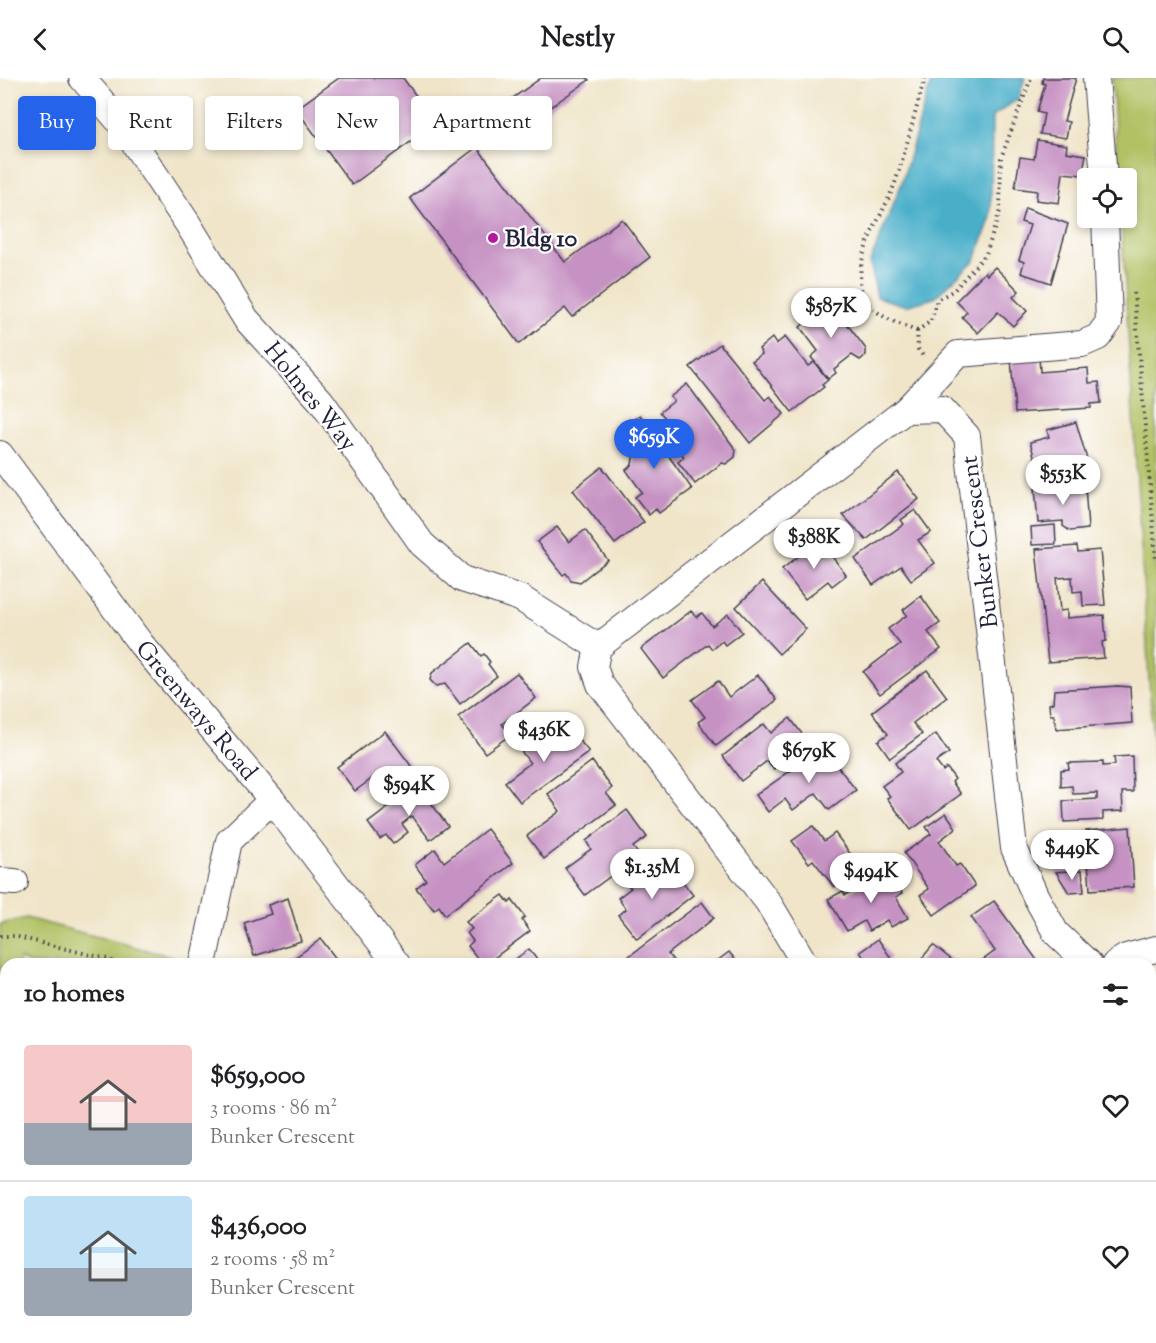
<!DOCTYPE html>
<meta charset="utf-8">
<style>
:root{--surface:#fff;--page:#f2f2f2;--text:#202124;--muted:#757577;--line:#e0e0e0;--accent:#2563eb}
body{margin:0;font-family:"Sorts Mill Goudy",serif;background:var(--page);color:var(--text);height:100vh;display:flex;flex-direction:column;font-size:22px;white-space:nowrap}
*{box-sizing:border-box;margin:0}
p{font-size:20px;color:var(--muted)}
.icon{flex:none;width:33px;height:33px;fill:none;stroke:currentColor;stroke-width:2;stroke-linecap:round;stroke-linejoin:round}
.map{position:relative;flex:1;overflow:hidden}
.sheet{position:absolute;left:0px;top:880px;width:1156px;height:386px;display:flex;flex-direction:column;background:var(--surface);border-radius:18px 18px 0 0;box-shadow:0 3px 9px #0003}
.sheet>*{flex:none}
.top-card{position:absolute;left:18px;top:18px;width:600px;height:54px;display:flex;gap:12px}
.tools{position:absolute;left:1077px;top:90px;display:grid;gap:12px}
.tools a{display:grid;place-items:center;width:60px;height:60px;border-radius:6px;background:var(--surface);box-shadow:0 3px 9px #0003;font-size:30px}
.price{position:absolute;translate:-50% -51px;padding:0 14px;border-radius:21px;background:#fff;color:#222;font-size:20px;line-height:39px;filter:drop-shadow(0 2px 3px #0008)}
.price::after{content:'';position:absolute;left:50%;top:36px;width:18px;height:14px;margin-left:-9px;background:inherit;clip-path:polygon(0 0,100% 0,50% 100%)}
.price.active{background:var(--accent);color:#fff}
ul{padding:0;list-style:none}
li{display:flex;align-items:center;gap:18px;height:150px;padding:0 24px}
li+li{border-top:2px solid var(--line)}
li span{display:grid;place-items:center;flex:none;width:168px;height:120px;border-radius:6px;color:#555}
li>.icon{margin-inline-start:auto}
span .icon{width:72px;height:72px;fill:#fffc;stroke-width:1}
li b{font-size:26px}
h2{display:flex;justify-content:space-between;align-items:center;height:72px;padding:0 24px;font-size:26px}
.chip{padding:0 21px;border-radius:6px;background:var(--surface);box-shadow:0 3px 9px #0003;font-size:21px;line-height:54px}
.chip.active{background:var(--accent);color:#fff}
header{display:flex;justify-content:space-between;align-items:center;height:78px;padding:0 24px;background:var(--surface);font-size:27px;font-weight:700}
.map>svg:first-child{display:block}
.green{fill:#b1c164;stroke:#6a7250;stroke-width:1.5}
.forest{fill:#8ca75a;stroke:#57644a;stroke-width:1.5}
.water{fill:#49afc9;stroke:#366882;stroke-width:1.5}
.building{fill:#c692c3}
.lines{fill:none;stroke-linecap:round;stroke-linejoin:round}
.minor-casing{stroke:#413f50;stroke-width:28}
.path{stroke:#413f50;stroke-width:4;stroke-dasharray:1.5 4.5;stroke-linecap:butt}
.minor{stroke:#fff;stroke-width:26}
.poi-dot{fill:#b5179e;stroke:#fff;stroke-width:2}
.labels{text-anchor:middle;stroke-width:4.5;stroke-linejoin:round;paint-order:stroke}
.poi-label{font-size:24px;font-weight:bold;fill:#22223b;stroke:#fff;text-anchor:start}
.street-label{font-size:24px;fill:#22223b;stroke:#fff}
</style>
<header><svg class="icon" aria-label="back" viewBox="0 0 24 24"><path d="M15 5l-7 7 7 7"/></svg>Nestly<svg class="icon" aria-label="search" viewBox="0 0 24 24"><circle cx="10" cy="10" r="6"/><path d="M15 15l6 6"/></svg></header>
<div class="map">
<svg width="1156" height="1265" viewBox="0 0 1156 1265">
<rect width="100%" height="100%" fill="#fff"/>
<filter id="ink" filterUnits="userSpaceOnUse"><feTurbulence type="fractalNoise" baseFrequency=".0167" numOctaves="2"/><feDisplacementMap in="SourceGraphic" scale="12" xChannelSelector="R" yChannelSelector="G"/><feConvolveMatrix kernelMatrix="1 2 1 2 8 2 1 2 1" color-interpolation-filters="sRGB"/></filter>
<filter id="wash" filterUnits="userSpaceOnUse"><feTurbulence type="fractalNoise" baseFrequency=".008" numOctaves="4" result="noise"/><feDisplacementMap in="SourceGraphic" scale="24" xChannelSelector="R" yChannelSelector="G"/><feGaussianBlur stdDeviation="1.35" result="paint"/><feColorMatrix in="noise" values="0 0 0 0 0 0 0 0 0 0 0 0 0 0 0 0 0 1.4 0 .05"/><feComposite in="paint" operator="in"/></filter>
<g filter="url(#wash)">
<rect width="100%" height="100%" fill="#f0e5c9"/>
<g class="green">
<polygon points="1112,0 1156,0 1156,715 1121,140 1126,140 1126,100 1118,100"/>
<polygon points="26,840 170,878 170,886 30,886 20,881 19,886 6,886 6,1009 3,1037 0,1033 0,846"/>
</g>
<polygon class="forest" points="1156,900 1156,1265 1115,1265 1116,1260 1150,1260 1150,901"/>
<polygon class="water" points="932,0 1025,0 1018,21 992,39 991,139 975,182 934,220 906,228 877,219 870,184 901,107"/>
<g id="blocks">
<g class="building">
<polygon points="339,0 403,0 436,45 352,107 296,31"/>
<polygon points="541,0 587,0 589,2 499,65 482,42"/>
<polygon points="1043,0 1076,0 1064,43 1069,44 1066,60 1040,56 1044,36 1037,34 1045,6 1042,5"/>
<polygon points="1037,62 1067,67 1066,74 1086,77 1082,97 1063,95 1059,125 1036,122 1037,113 1015,110 1020,79 1034,81"/>
<polygon points="477,69 565,184 622,141 650,179 572,239 565,230 519,266 410,120"/>
<polygon points="1025,130 1068,146 1051,205 1021,195 1024,184 1019,182 1030,147 1021,144"/>
<polygon points="995,189 1019,213 1013,219 1027,233 1013,248 998,234 978,255 962,239 967,234 956,223 985,194 987,197"/>
<polygon points="831,225 866,271 866,277 860,282 852,277 834,291 836,295 828,301 811,279 818,273 800,249 809,241 807,232 812,228 819,229 822,232"/>
<polygon points="785,259 808,288 814,284 828,302 822,307 824,309 792,334 752,283 762,276 759,271 772,260 776,266"/>
<polygon points="720,266 765,322 770,318 784,336 750,365 690,289"/>
<polygon points="1039,278 1040,294 1088,290 1089,305 1099,304 1101,325 1091,326 1091,330 1015,335 1011,280"/>
<polygon points="687,306 736,372 735,379 726,386 722,385 695,406 678,384 684,379 665,350 670,346 660,334 674,323 670,319"/>
<polygon points="640,337 692,411 659,435 656,431 649,437 635,419 642,414 626,392 632,387 634,373 639,370 623,349"/>
<polygon points="1076,344 1087,381 1039,395 1030,364 1049,359 1047,352"/>
<polygon points="602,389 644,444 615,466 573,412"/>
<polygon points="898,394 919,421 866,462 843,437"/>
<polygon points="1085,407 1088,451 1070,453 1063,448 1063,443 1038,445 1035,410"/>
<polygon points="915,432 931,454 918,462 935,485 911,502 901,488 873,507 855,481 904,446 901,442"/>
<polygon points="1055,447 1056,466 1032,467 1031,449"/>
<polygon points="557,449 569,464 585,452 608,482 580,504 571,502 566,495 563,497 537,464"/>
<polygon points="820,462 846,497 832,508 828,503 805,521 782,491"/>
<polygon points="1077,468 1078,474 1100,472 1105,527 1083,528 1082,513 1073,514 1072,499 1057,500 1060,533 1067,532 1067,540 1104,537 1106,563 1102,564 1104,580 1048,584 1036,471"/>
<polygon points="762,504 806,551 779,576 736,529"/>
<polygon points="921,518 940,545 928,554 941,571 880,616 863,594 900,566 888,551 907,537 903,532"/>
<polygon points="691,533 697,539 702,535 712,548 728,536 742,554 725,567 722,563 712,571 708,566 663,600 641,571"/>
<polygon points="471,565 481,578 484,576 490,584 488,586 497,598 460,626 445,606 436,608 430,602 432,595"/>
<polygon points="927,592 947,619 913,645 922,656 890,680 878,663 888,656 872,634"/>
<polygon points="517,595 536,620 502,646 510,657 485,675 458,639"/>
<polygon points="758,597 777,622 716,668 698,644 705,639 692,622 718,603 729,619"/>
<polygon points="1118,608 1130,609 1132,645 1056,651 1054,637 1050,637 1049,626 1053,625 1054,612"/>
<polygon points="790,640 809,665 774,691 767,683 741,703 723,678 764,646 771,655"/>
<polygon points="544,649 560,670 576,658 589,674 520,724 505,704 530,685 518,669"/>
<polygon points="385,653 421,701 395,721 377,697 355,713 337,689"/>
<polygon points="936,656 949,675 936,684 943,693 947,690 955,701 952,704 961,716 911,752 887,720 890,718 882,708 901,694 895,685"/>
<polygon points="823,670 856,712 829,732 816,715 793,732 785,721 768,734 756,717"/>
<polygon points="1132,678 1133,714 1122,714 1123,733 1103,734 1103,742 1064,744 1063,723 1097,721 1097,715 1073,716 1072,708 1061,709 1061,692 1069,691 1068,685 1103,684 1103,688 1115,687 1114,679"/>
<polygon points="592,683 612,710 606,715 616,727 544,781 527,758 560,733 548,716"/>
<polygon points="418,707 448,748 430,762 412,738 402,746 408,754 393,766 386,757 380,761 368,745"/>
<polygon points="627,732 647,759 633,769 639,777 585,817 565,790 591,771 586,763"/>
<polygon points="946,735 956,750 939,763 956,788 960,786 975,808 934,837 920,817 929,811 904,775 931,756 926,749"/>
<polygon points="813,748 824,763 835,755 860,789 834,809 813,782 809,785 792,763"/>
<polygon points="1130,749 1134,809 1090,812 1086,753"/>
<polygon points="487,751 513,785 445,837 439,828 434,832 416,810 426,802 415,787 435,771 444,784"/>
<polygon points="658,786 668,800 675,794 693,817 637,861 618,837 626,831 618,820 631,810 629,808"/>
<polygon points="889,792 902,815 896,819 908,840 891,849 887,842 869,853 864,843 847,853 828,821 843,813 845,817"/>
<polygon points="1082,792 1084,814 1069,815 1056,794"/>
<polygon points="503,817 509,825 512,822 525,839 522,842 530,853 486,886 482,886 468,868 473,863 467,855 472,851 466,844"/>
<polygon points="288,820 301,863 254,878 244,845 271,836 268,827"/>
<polygon points="994,823 1037,882 1031,886 986,886 983,882 995,873 971,839"/>
<polygon points="702,824 714,840 668,876 676,886 633,886 628,879"/>
<polygon points="321,861 340,886 286,886"/>
<polygon points="878,861 891,880 882,886 868,886 860,874"/>
<polygon points="933,867 957,886 917,886"/>
<polygon points="529,871 540,886 509,886"/>
<polygon points="729,874 739,886 713,886"/>
<polygon points="0,1180 6,1188 6,1252 0,1244"/>
<polygon points="12,1260 39,1260 33,1265 29,1260 23,1265 16,1265"/>
<polygon points="224,1260 259,1260 253,1265 225,1265"/>
<polygon points="397,1260 420,1260 423,1265 385,1265"/>
<polygon points="513,1260 584,1260 588,1265 507,1265"/>
<polygon points="719,1260 785,1260 779,1265 723,1265"/>
<polygon points="885,1260 921,1260 910,1265 887,1265"/>
<polygon points="1016,1260 1074,1260 1074,1265 1015,1265"/>
</g>
</g>
</g>
<g filter="url(#ink)">
<use href="#blocks" fill-opacity="0" stroke="#413f50" stroke-width="1.5"/>
<g class="lines">
<defs>
<g id="minor">
<polyline points="82,0 122,47 188,146 246,241 321,323 422,466 462,501 520,520 598,569"/>
<polyline points="1096,0 1104,100"/>
<polyline points="906,332 958,276 1082,266 1098,259 1109,244 1105,140"/>
<polyline points="0,376 141,566 272,722 397,886"/>
<polyline points="0,803 15,804"/>
<polyline points="203,886 229,763 272,722"/>
<polyline points="805,886 768,824 600,606 594,589 598,569 906,332 942,331 967,358 1014,770 1035,817 1056,855 1089,886"/>
<polyline points="1115,886 1126,879 1156,871"/>
<polyline points="0,1114 6,1122"/>
<polyline points="309,1260 310,1265"/>
<polyline points="654,1260 658,1265"/>
<polyline points="93,1265 96,1260"/>
<polyline points="951,1265 951,1260"/>
</g>
</defs>
<use href="#minor" class="minor-casing"/>
<g class="path">
<polyline points="1126,115 1128,130"/>
<polyline points="1134,215 1156,481"/>
<path d="M917,253C897,245 865,235 861,210C855,171 885,136 896,102C907,68 915,34 925,0"/>
<polyline points="917,253 931,243 937,222 954,212 986,176 1000,133 1001,80 1031,0"/>
<polyline points="917,253 918,271 923,278"/>
<polyline points="0,858 14,858 111,882 114,886"/>
<polyline points="1150,1095 1156,1041"/>
<polyline points="1133,1265 1134,1260"/>
</g>
<use href="#minor" class="minor"/>
</g>
</g>
<circle class="poi-dot" cx="493" cy="160" r="6"/>
<g class="labels">
<g class="poi-label">
<text x="505" y="168">Bldg 10</text>
</g>
<g class="street-label">
<text transform="translate(311 318) rotate(51)" y="8">Holmes Way</text>
<text transform="translate(979 464) rotate(-97)" y="8">Bunker Crescent</text>
<text transform="translate(197 632) rotate(50)" y="8">Greenways Road</text>
</g>
</g>
</svg>
<div class="tools">
<a><svg class="icon" aria-label="locate" viewBox="0 0 24 24"><circle cx="12" cy="12" r="6"/><path d="M12 2v4M12 18v4M2 12h4M18 12h4"/></svg></a>
</div>
<b class="price" style="left:831px;top:261px">$587K</b>
<b class="price active" style="left:654px;top:392px">$659K</b>
<b class="price" style="left:1063px;top:428px">$553K</b>
<b class="price" style="left:814px;top:492px">$388K</b>
<b class="price" style="left:544px;top:685px">$436K</b>
<b class="price" style="left:809px;top:706px">$679K</b>
<b class="price" style="left:409px;top:739px">$594K</b>
<b class="price" style="left:1072px;top:803px">$449K</b>
<b class="price" style="left:652px;top:822px">$1.35M</b>
<b class="price" style="left:871px;top:826px">$494K</b>
<div class="top-card">
<a class="chip active">Buy</a>
<a class="chip">Rent</a>
<a class="chip">Filters</a>
<a class="chip">New</a>
<a class="chip">Apartment</a>
</div>
<section class="sheet">
<h2>10 homes<svg class="icon" aria-label="filters" viewBox="0 0 24 24"><path d="M4 7h16M4 17h16"/><circle cx="9" cy="7" r="2"/><circle cx="15" cy="17" r="2"/></svg></h2>
<ul>
<li><span style="background:linear-gradient(#f6c9c9 65%,#9aa5b1 0)"><svg class="icon" aria-label="home" viewBox="0 0 24 24"><path d="M3 11l9-7 9 7M6 9v11h12V9"/></svg></span><div><b>$659,000</b><p>3 rooms · 86 m²</p><p>Bunker Crescent</p></div><svg class="icon" aria-label="heart" viewBox="0 0 24 24"><path d="M12 20l-8-8c-3-5 5-10 8-4 3-6 11-1 8 4z"/></svg></li>
<li><span style="background:linear-gradient(#bfe0f5 60%,#9aa5b1 0)"><svg class="icon" aria-label="home" viewBox="0 0 24 24"><path d="M3 11l9-7 9 7M6 9v11h12V9"/></svg></span><div><b>$436,000</b><p>2 rooms · 58 m²</p><p>Bunker Crescent</p></div><svg class="icon" aria-label="heart" viewBox="0 0 24 24"><path d="M12 20l-8-8c-3-5 5-10 8-4 3-6 11-1 8 4z"/></svg></li>
</ul>
</section>
</div>
